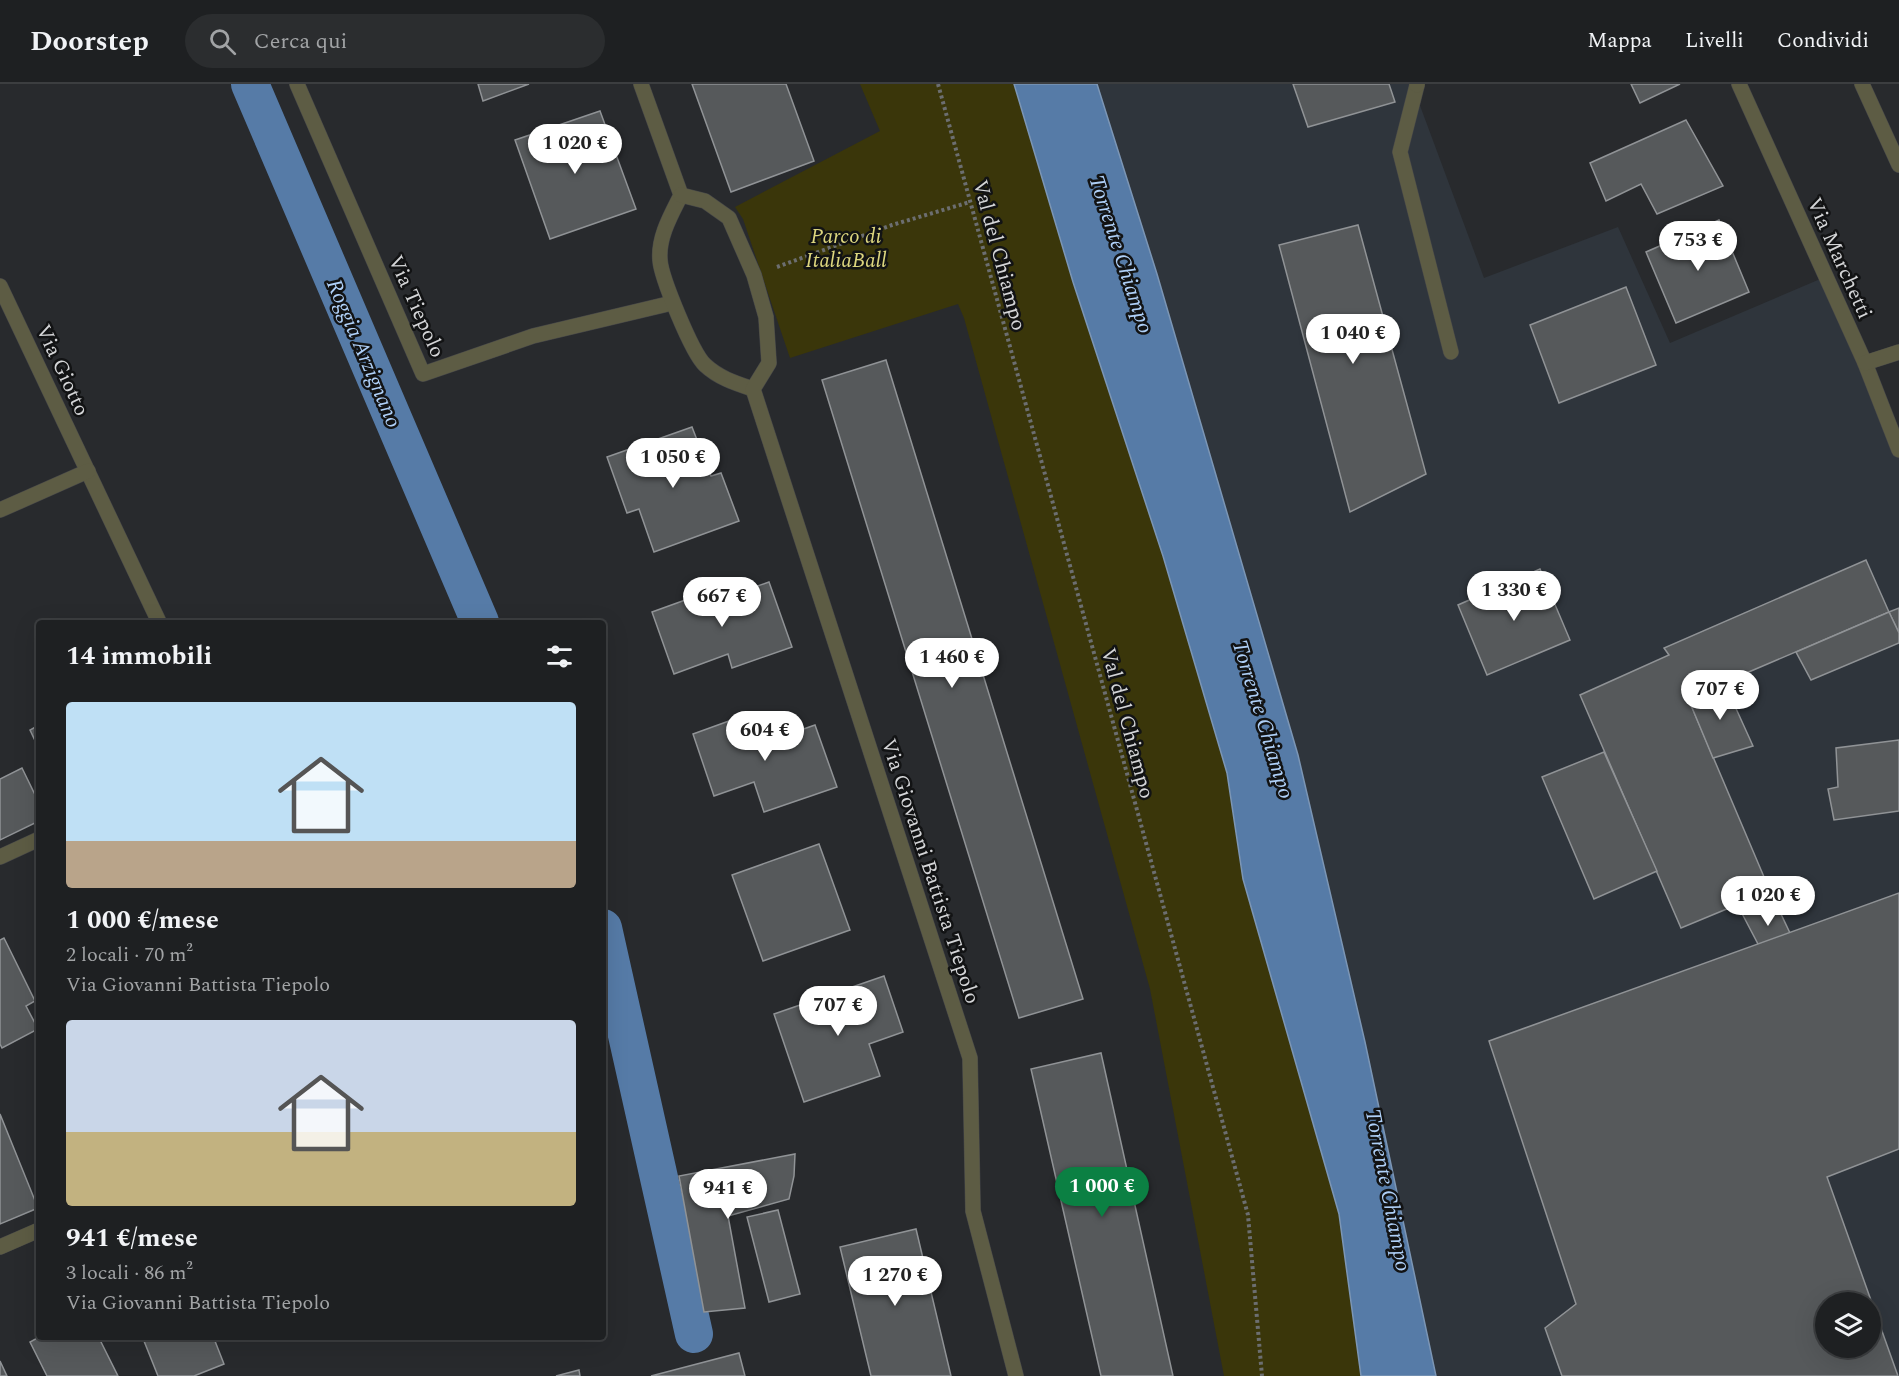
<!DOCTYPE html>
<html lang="it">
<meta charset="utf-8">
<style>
:root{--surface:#1e2022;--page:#2b2d2f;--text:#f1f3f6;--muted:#a1a3a5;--line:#3c3e40;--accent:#0b8043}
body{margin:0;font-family:Spectral,serif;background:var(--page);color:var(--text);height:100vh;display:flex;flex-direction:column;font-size:22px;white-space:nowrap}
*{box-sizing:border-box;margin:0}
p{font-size:20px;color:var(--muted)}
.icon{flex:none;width:33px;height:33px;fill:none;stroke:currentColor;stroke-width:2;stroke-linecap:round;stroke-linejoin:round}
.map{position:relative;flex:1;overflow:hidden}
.sheet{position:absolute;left:36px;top:536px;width:570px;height:720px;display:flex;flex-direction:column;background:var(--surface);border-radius:6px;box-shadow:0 6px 24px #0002,0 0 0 2px var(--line)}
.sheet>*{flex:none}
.controls{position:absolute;left:1815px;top:1208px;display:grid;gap:12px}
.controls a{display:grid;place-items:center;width:66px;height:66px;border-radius:50%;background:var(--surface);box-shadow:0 6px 24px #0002,0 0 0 2px var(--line);font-size:30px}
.price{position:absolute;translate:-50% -51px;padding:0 14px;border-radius:21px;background:#fff;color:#222;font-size:20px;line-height:39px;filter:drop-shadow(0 2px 3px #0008)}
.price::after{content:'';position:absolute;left:50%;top:36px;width:18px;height:14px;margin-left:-9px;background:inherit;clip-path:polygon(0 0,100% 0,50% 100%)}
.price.current{background:var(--accent);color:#fff}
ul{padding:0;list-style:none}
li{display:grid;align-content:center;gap:12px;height:318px;padding:0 30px}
li span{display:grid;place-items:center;height:186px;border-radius:6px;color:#555}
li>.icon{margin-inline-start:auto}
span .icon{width:108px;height:108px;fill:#fffc;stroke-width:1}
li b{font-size:26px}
h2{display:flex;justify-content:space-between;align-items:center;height:72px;padding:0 30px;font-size:26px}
header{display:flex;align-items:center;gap:36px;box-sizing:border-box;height:84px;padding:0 30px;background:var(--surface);border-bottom:2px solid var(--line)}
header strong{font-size:28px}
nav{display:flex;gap:33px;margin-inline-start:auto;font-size:21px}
.search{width:420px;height:54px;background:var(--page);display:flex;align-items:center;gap:15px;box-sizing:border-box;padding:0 21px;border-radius:33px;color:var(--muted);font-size:22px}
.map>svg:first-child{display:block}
.built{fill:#2f353c;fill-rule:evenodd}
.green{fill:#3a360a}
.water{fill:#567ba7;stroke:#7c96b5;stroke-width:1.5}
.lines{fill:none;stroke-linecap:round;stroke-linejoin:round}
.canal{stroke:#567ba7;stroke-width:38}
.building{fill:#56595b;stroke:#909396;stroke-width:1.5;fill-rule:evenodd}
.service-casing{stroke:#444548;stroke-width:16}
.minor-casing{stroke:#444548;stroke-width:16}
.path{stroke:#6c6e70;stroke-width:4;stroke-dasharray:3 3;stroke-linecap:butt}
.service{stroke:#5d5c44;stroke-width:15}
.minor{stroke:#5d5c44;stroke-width:15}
.labels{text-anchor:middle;stroke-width:5;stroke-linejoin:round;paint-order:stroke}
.park-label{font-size:21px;font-style:italic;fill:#ddd67e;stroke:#121314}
.street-label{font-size:21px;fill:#d4d5d7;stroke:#121314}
.water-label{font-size:22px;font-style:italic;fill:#afd0f8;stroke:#121314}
</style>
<header>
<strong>Doorstep</strong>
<div class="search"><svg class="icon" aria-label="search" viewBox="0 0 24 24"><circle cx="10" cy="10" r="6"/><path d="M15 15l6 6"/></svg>Cerca qui</div>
<nav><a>Mappa</a><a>Livelli</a><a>Condividi</a></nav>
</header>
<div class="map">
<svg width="1899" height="1292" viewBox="0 0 1899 1292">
<rect width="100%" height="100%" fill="#282a2d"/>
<path class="built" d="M1097,0H1412L1484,194L1618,143L1670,259L1825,193L1899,366V1292H1429L1418,1212L1365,958L1298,671L1157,190ZM1826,1218H1870V1263H1826Z"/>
<polygon class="green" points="860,0 1014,0 1073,198 1163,472 1227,689 1243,795 1339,1130 1361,1292 1224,1292 1150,905 964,234 958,220 790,274 743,135 735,123 880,47"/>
<polygon class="water" points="1014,0 1097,0 1157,190 1298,671 1365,958 1436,1292 1361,1292 1339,1130 1243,795 1227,689 1163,472 1073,198"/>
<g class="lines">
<g class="canal">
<polyline points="250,0 480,538"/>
<polyline points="603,844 694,1250"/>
</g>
</g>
<g class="building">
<polygon points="478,0 529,0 483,17"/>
<polygon points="692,0 786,0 814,77 731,108"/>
<polygon points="1293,0 1389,0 1395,18 1308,43"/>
<polygon points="1631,0 1680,0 1640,19"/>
<polygon points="600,27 636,125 550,155 515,56"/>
<polygon points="1686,36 1723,102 1657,130 1641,100 1606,117 1590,79"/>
<polygon points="1719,136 1749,208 1676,239 1646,168"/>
<polygon points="1358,141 1426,390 1350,428 1279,161"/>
<polygon points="1626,203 1656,281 1559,319 1530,241"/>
<polygon points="886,276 1083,915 1019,934 822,296"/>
<polygon points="692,343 711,392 721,389 739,437 654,468 639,425 627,429 607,373"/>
<polygon points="1866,476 1889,528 1688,614 1770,807 1681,844 1580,611 1669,571 1664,564"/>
<polygon points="1540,485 1570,556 1487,591 1458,521"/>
<polygon points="769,498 792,563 732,584 728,570 674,590 652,528 713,506 717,516"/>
<polygon points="1899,524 1899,549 1889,528"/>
<polygon points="1889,528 1899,549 1899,559 1811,596 1796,568"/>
<polygon points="1724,598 1753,662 1713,674 1688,614"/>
<polygon points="740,633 744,644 765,636 772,656 815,641 837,703 764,728 754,698 714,712 693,650"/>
<polygon points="39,641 39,665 30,646"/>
<polygon points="1899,656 1899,727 1834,736 1828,705 1838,703 1836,664"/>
<polygon points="1604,668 1657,787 1594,815 1542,693"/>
<polygon points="22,684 39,719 39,737 0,756 0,695"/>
<polygon points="819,760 850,846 763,877 732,791"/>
<polygon points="1770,807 1799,868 1768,879 1737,820"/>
<path d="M1899,809V1065L1827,1093L1898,1292H1562L1545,1244L1576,1220L1489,957ZM1826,1218H1870V1263H1826Z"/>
<polygon points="4,854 35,917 26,922 38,945 2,964 0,960 0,856"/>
<polygon points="884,892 903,948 869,960 880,992 804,1018 774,930"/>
<polygon points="1101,969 1173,1292 1101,1292 1031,985"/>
<polygon points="0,1030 38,1124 0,1140"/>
<polygon points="795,1070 794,1092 789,1115 728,1132 745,1224 704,1228 679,1092"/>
<polygon points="778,1126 800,1210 769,1218 747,1133"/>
<polygon points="916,1145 951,1292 871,1292 840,1163"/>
<polygon points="41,1252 98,1252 118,1292 47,1292 30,1258"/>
<polygon points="142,1252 213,1252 224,1280 194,1292 158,1292"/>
<polygon points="739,1269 745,1292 651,1292"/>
<polygon points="0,1277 7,1292 0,1292"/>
<polygon points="579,1286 580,1292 556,1292"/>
</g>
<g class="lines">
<defs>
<polyline id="service" points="1417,1 1400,68 1451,268"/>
<g id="minor">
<polyline points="297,0 423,290 533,252 672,219"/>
<path d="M641,0L681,111C671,131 658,153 660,176C661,193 692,269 705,281C719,294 735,299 753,305"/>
<polyline points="1417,0 1417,1"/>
<polyline points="1739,0 1865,279 1899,366"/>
<polyline points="1862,0 1899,81"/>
<polyline points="681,111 705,117 729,134 754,191 766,233 769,279 753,305 970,974 973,1127 1016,1292"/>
<polyline points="0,202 159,538"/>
<polyline points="1865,279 1899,268"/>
<polyline points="0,426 88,387"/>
<polyline points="0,773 39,755"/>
<polyline points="0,1163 39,1146"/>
</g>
</defs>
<use href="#service" class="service-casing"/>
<use href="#minor" class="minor-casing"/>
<g class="path">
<polyline points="938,0 1248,1131 1262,1292"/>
<polyline points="777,183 892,141 970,118"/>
</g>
<use href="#service" class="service"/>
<use href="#minor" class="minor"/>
</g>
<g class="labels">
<g class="park-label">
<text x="846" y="159">Parco di<tspan x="846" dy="24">ItaliaBall</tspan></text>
</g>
<g class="street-label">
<text transform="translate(1000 171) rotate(75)" y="7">Val del Chiampo</text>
<text transform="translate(1840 174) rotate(66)" y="7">Via Marchetti</text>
<text transform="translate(417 222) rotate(66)" y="7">Via Tiepolo</text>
<text transform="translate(63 286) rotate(65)" y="7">Via Giotto</text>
<text transform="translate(1128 639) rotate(75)" y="7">Val del Chiampo</text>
<text transform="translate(931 787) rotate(72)" y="7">Via Giovanni Battista Tiepolo</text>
</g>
<g class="water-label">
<text transform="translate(1122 170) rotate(72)" y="8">Torrente Chiampo</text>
<text transform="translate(365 269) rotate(67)" y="8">Roggia Arzignano</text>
<text transform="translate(1264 635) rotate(73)" y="8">Torrente Chiampo</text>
<text transform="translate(1389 1106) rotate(79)" y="8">Torrente Chiampo</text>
</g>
</g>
</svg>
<div class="controls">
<a><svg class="icon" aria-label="layers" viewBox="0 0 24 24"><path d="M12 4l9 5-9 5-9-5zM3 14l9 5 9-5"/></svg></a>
</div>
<b class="price" style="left:575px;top:91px">1 020 €</b>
<b class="price" style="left:1698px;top:188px">753 €</b>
<b class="price" style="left:1353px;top:281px">1 040 €</b>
<b class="price" style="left:673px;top:405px">1 050 €</b>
<b class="price" style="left:1514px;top:538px">1 330 €</b>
<b class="price" style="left:722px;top:544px">667 €</b>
<b class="price" style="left:952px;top:605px">1 460 €</b>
<b class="price" style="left:1720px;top:637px">707 €</b>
<b class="price" style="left:765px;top:678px">604 €</b>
<b class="price" style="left:1768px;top:843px">1 020 €</b>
<b class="price" style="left:838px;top:953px">707 €</b>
<b class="price current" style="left:1102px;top:1134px">1 000 €</b>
<b class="price" style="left:728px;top:1136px">941 €</b>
<b class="price" style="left:895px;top:1223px">1 270 €</b>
<section class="sheet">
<h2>14 immobili<svg class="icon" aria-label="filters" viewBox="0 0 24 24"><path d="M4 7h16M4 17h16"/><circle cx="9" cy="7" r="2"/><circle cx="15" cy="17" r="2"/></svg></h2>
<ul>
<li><span style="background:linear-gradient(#bfe0f5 75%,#b9a48a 0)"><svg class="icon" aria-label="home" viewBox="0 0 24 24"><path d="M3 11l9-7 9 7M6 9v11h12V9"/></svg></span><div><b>1 000 €/mese</b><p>2 locali · 70 m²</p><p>Via Giovanni Battista Tiepolo</p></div></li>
<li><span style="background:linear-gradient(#c9d6e8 60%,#c2b280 0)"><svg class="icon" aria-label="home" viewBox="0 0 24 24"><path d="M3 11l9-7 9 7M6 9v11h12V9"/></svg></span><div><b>941 €/mese</b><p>3 locali · 86 m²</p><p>Via Giovanni Battista Tiepolo</p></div></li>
</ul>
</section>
</div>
